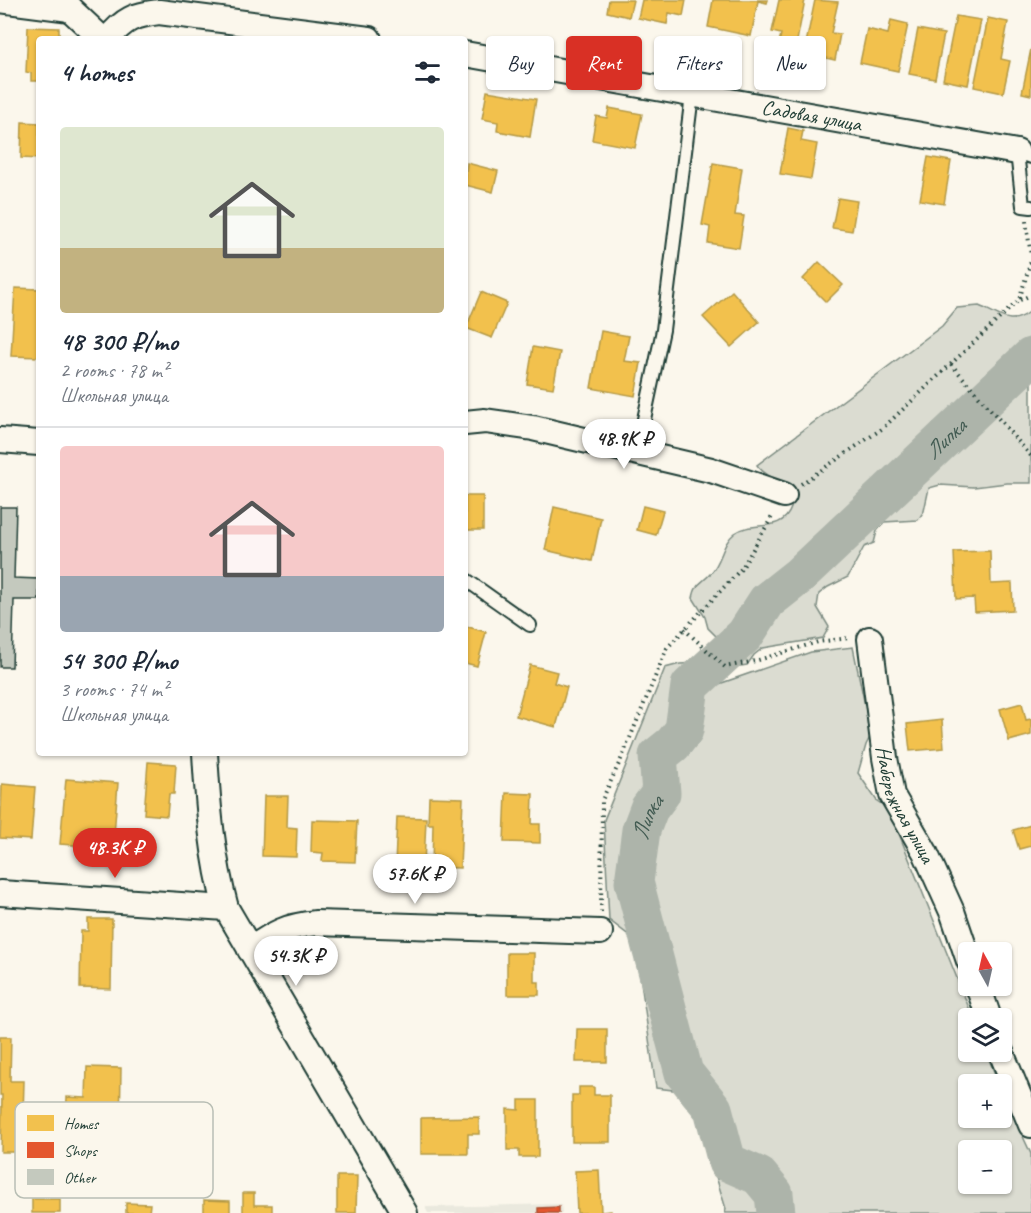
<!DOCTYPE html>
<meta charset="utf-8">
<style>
:root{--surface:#fff;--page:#f6f6f7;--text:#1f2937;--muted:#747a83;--line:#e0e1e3;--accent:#d93025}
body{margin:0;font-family:Caveat,sans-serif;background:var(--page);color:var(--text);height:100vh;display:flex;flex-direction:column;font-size:22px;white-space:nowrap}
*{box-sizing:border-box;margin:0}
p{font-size:20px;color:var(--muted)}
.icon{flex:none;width:33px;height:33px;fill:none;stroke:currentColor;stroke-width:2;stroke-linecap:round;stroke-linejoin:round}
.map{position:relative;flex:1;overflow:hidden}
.drawer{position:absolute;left:36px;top:36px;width:432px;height:720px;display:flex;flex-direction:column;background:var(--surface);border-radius:6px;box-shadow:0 2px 4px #0004}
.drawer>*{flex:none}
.top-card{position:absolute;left:486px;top:36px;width:454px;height:54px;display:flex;gap:12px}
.needle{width:39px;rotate:352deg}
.buttons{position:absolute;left:958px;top:942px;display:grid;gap:12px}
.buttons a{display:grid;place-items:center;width:54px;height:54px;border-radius:6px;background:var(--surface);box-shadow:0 2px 4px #0004;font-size:30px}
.price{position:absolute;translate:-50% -51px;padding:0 14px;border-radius:21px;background:#fff;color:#222;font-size:20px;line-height:39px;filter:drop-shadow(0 2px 3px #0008)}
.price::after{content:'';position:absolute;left:50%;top:36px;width:18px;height:14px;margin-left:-9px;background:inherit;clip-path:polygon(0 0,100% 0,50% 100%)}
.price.active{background:var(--accent);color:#fff}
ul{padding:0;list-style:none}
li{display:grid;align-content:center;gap:12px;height:318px;padding:0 24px}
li+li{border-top:2px solid var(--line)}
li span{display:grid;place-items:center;height:186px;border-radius:6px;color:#555}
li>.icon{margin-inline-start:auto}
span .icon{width:108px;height:108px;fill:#fffc;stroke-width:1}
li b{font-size:26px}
h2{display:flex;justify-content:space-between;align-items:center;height:72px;padding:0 24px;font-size:26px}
.pill{padding:0 21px;border-radius:6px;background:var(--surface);box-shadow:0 2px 4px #0004;font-size:21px;line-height:54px}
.pill.active{background:var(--accent);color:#fff}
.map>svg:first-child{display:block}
.built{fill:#eae9de}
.green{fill:#dbdcd1;stroke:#7d8c82;stroke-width:1.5;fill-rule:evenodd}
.homes{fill:#f2c14e;stroke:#b39946;stroke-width:1.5}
.shops{fill:#e4572e;stroke:#a94f30;stroke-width:1.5}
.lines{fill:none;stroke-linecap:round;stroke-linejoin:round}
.river{stroke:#adb4aa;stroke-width:39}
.building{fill:#c4c9be;stroke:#1f3d34;stroke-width:1.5}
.lane-casing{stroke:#1f3d34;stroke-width:16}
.street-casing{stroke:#1f3d34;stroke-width:28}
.path{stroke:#1f3d34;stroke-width:4;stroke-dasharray:1.5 4.5;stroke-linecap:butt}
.lane{stroke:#fbf7ec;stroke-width:12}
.street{stroke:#fbf7ec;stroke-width:24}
.labels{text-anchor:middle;stroke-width:6;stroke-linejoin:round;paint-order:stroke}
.street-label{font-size:21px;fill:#1f3d34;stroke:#fbf7ec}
.water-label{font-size:22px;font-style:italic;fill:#425b52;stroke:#fbf7ec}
.key{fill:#fbf7ec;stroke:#b9bfb5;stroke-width:1.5}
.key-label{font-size:16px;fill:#1f3d34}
</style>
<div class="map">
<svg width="1031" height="1213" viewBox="0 0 1031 1213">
<rect width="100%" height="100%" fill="#fbf7ec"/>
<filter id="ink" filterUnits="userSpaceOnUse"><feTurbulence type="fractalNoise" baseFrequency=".0167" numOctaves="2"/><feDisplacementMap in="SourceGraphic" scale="12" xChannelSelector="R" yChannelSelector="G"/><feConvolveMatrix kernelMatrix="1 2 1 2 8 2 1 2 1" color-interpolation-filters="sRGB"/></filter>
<g filter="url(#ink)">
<polygon class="built" points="561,1204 562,1213 428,1213 425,1207"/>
<g class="green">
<path d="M979,306C1000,314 1009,328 1031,311V483H1007L974,487L940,485L929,488L924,511L918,520L884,522L877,531L874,543L864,547L848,577L828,587L819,594L817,607L829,627L823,638L763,648L754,655L747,665C734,668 728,665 721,655L724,644L708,628L705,617L693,598C696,582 702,584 711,573C722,561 722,543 735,533C752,520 782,534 791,508C793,504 793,499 792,495C787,481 766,479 757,465L942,326L957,308Z"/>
<path d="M853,647L871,735L866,745L858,773L877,801L889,809L973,1018H969V1052H986L999,1084H969V1118H1002V1091L1031,1154V1213H725L726,1209L690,1092L656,1088L635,940L609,920L604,820L665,668L680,664L697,663L713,686L811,652ZM969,1150H1002V1184H969Z"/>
</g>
<g class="homes">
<polygon points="609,0 633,0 629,17 607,12"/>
<polygon points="642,0 686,0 683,16 669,13 667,24 638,18"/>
<polygon points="713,0 768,0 767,3 758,1 751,36 708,27"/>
<polygon points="779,0 805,0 796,46 779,43 781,34 772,32"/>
<polygon points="815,0 838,2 831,33 840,34 835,60 804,53"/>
<polygon points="956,16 981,20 968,85 943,80"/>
<polygon points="988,18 1008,22 1001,59 1010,61 1003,93 974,87"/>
<polygon points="891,20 908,24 898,71 860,63 867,29 888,34"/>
<polygon points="28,27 59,28 59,39 39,39 39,81 31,81 31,73 26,72"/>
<polygon points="918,29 944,34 935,79 909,74"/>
<polygon points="1031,49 1031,95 1022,93"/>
<polygon points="487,91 536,99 530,137 497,131 498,122 482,119"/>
<polygon points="609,108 642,114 635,148 592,140 596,116 607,118"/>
<polygon points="22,122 39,123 39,159 21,158"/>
<polygon points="788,128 803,131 801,141 817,144 811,179 780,174"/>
<polygon points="928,157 951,161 944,204 920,200"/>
<polygon points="467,163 498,171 493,192 465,185"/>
<polygon points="713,163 742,168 735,215 744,216 739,248 708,243 710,227 702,225"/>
<polygon points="838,198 857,201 852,231 832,228"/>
<polygon points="819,262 843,285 826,302 803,279"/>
<polygon points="15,288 39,289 39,357 11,356"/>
<polygon points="732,291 759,322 731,347 703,317"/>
<polygon points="481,292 507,303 492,338 466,328"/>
<polygon points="601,331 629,336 624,361 641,363 635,396 591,388"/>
<polygon points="533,347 560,352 553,388 527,384"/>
<rect x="465" y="496" width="18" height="34"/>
<polygon points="643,506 663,511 656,535 637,530"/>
<polygon points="554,507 601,518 592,561 545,550"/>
<polygon points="990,551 991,584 1012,583 1013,610 975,612 974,598 956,599 954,552"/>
<polygon points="465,626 486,632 477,666 465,663"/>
<polygon points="530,665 557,672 554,683 567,687 556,727 516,716"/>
<polygon points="1022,703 1026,720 1031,719 1031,735 1009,741 1000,709"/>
<polygon points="942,720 944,748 910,751 907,724"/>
<polygon points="148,762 176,764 174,794 169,794 167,816 144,814"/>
<polygon points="66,779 118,783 113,848 60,844"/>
<polygon points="2,784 35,787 31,840 0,838"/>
<polygon points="506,793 533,794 532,824 540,824 540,843 504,842"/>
<polygon points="264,796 288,796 287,827 297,828 296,857 262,856"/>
<polygon points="429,797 463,798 460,868 432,867 433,824 428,824"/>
<polygon points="397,817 426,818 424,866 395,865"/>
<polygon points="312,820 357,821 355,862 322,861 323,853 311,852"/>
<polygon points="1031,825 1031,846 1019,849 1013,830"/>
<polygon points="88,919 112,919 111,989 80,988 81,931 88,931"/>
<polygon points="507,953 534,953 534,982 539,982 539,995 507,995"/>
<polygon points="577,1029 607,1029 607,1062 576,1062"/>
<polygon points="0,1037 11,1037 10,1081 24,1081 22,1152 1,1152 2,1095 0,1095"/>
<polygon points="87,1067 121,1068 120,1133 86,1131 86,1124 66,1123 67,1097 86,1098"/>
<polygon points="579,1087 594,1087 594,1095 610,1095 610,1142 572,1142 572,1095 579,1095"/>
<polygon points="519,1100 538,1100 538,1157 519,1157 519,1150 507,1150 507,1109 519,1110"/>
<polygon points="479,1117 479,1134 468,1134 468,1154 421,1154 421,1118"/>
<polygon points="599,1170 601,1212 611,1211 611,1213 577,1213 575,1171"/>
<polygon points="337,1176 357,1176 356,1213 337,1213"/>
<polygon points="243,1193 254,1193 254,1205 272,1205 272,1213 243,1213"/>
<rect x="32" y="1199" width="28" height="14"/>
<polygon points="204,1200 230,1201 230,1213 204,1213"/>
<polygon points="126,1203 150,1204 149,1213 126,1213"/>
</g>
<polygon class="shops" points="559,1207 559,1213 538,1213 538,1208"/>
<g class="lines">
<path class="river" id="s1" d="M776,1213L774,1194L759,1176L727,1162L713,1109L684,1073L634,882L641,830L649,809L661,793L658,756L673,744L684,730L690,686L745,635L767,601L800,575L1031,357"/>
</g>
<polygon class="building" points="0,507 16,507 14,578 39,579 39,600 14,600 12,667 0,667"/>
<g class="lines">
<defs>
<g id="lane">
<polyline points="1031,157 1017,152 1023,206 1031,207"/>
<polyline points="637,452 663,330 692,95"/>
<polyline points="465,579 530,625"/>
</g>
<g id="street">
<polyline points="0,0 70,9"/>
<polyline points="63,0 70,9 102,39"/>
<path d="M108,39C124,19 134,15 159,12L369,39"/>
<path id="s2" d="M465,54L1017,152"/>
<polyline points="465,423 485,421 533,428 711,470 784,495"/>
<polyline points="0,440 39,443"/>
<path id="s3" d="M870,639L885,758L892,795L925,852L953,914L969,961"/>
<path d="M205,753C208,805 212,857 226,908L405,1213"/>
<polyline points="0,893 226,908"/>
<path d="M250,950C274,933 286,926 316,923L600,932"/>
<polyline points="978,986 989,1018"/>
<polyline points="1001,1052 1031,1125"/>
</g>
</defs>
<use href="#lane" class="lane-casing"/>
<use href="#street" class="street-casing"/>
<g class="path">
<polyline points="1026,221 1031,256"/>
<polyline points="1020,300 1031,295"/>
<polyline points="951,364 1031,456"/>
<polyline points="801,484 883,428 1019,300 1031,261"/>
<polyline points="684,629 725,667 755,661 818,642 849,638"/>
<polyline points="601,912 602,800 623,755 667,648 742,568 773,515"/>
</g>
<use href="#lane" class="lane"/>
<use href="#street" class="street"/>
</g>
</g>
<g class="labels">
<g class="street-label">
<text dy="7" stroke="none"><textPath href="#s2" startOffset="352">Садовая улица</textPath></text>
<text dy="7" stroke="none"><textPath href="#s3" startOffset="171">Набережная улица</textPath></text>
</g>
<g class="water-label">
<text dy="8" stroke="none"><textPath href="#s1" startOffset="946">Липка</textPath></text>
<text dy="8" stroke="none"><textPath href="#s1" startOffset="442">Липка</textPath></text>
</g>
</g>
<rect x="15" y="1102" width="198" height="96" rx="9" class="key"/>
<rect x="27" y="1115" width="27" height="16" fill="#f2c14e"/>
<rect x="27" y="1142" width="27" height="16" fill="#e4572e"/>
<rect x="27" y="1169" width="27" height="16" fill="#c4c9be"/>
<g class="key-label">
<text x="64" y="1129">Homes</text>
<text x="64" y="1156">Shops</text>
<text x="64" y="1183">Other</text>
</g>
</svg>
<div class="buttons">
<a><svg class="needle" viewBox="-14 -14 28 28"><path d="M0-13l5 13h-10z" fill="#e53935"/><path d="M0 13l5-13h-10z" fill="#747a83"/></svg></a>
<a><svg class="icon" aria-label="layers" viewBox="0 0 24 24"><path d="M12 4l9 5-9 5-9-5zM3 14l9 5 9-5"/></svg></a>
<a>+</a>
<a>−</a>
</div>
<b class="price" style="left:624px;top:470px">48.9K ₽</b>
<b class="price active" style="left:115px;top:879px">48.3K ₽</b>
<b class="price" style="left:415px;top:905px">57.6K ₽</b>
<b class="price" style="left:296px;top:987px">54.3K ₽</b>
<div class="top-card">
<a class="pill">Buy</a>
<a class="pill active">Rent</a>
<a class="pill">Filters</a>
<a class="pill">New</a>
</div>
<section class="drawer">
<h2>4 homes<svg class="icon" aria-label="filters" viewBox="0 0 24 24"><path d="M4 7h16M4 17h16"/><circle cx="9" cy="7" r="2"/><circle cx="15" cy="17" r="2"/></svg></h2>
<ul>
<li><span style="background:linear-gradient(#dfe7d0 65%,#c2b280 0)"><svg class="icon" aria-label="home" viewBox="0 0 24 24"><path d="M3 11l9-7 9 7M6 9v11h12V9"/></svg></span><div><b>48 300 ₽/mo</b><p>2 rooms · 78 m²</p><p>Школьная улица</p></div></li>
<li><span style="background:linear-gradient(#f6c9c9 70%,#9aa5b1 0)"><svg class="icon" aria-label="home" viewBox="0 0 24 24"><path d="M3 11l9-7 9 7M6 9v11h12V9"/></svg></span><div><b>54 300 ₽/mo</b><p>3 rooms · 74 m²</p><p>Школьная улица</p></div></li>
</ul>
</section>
</div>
